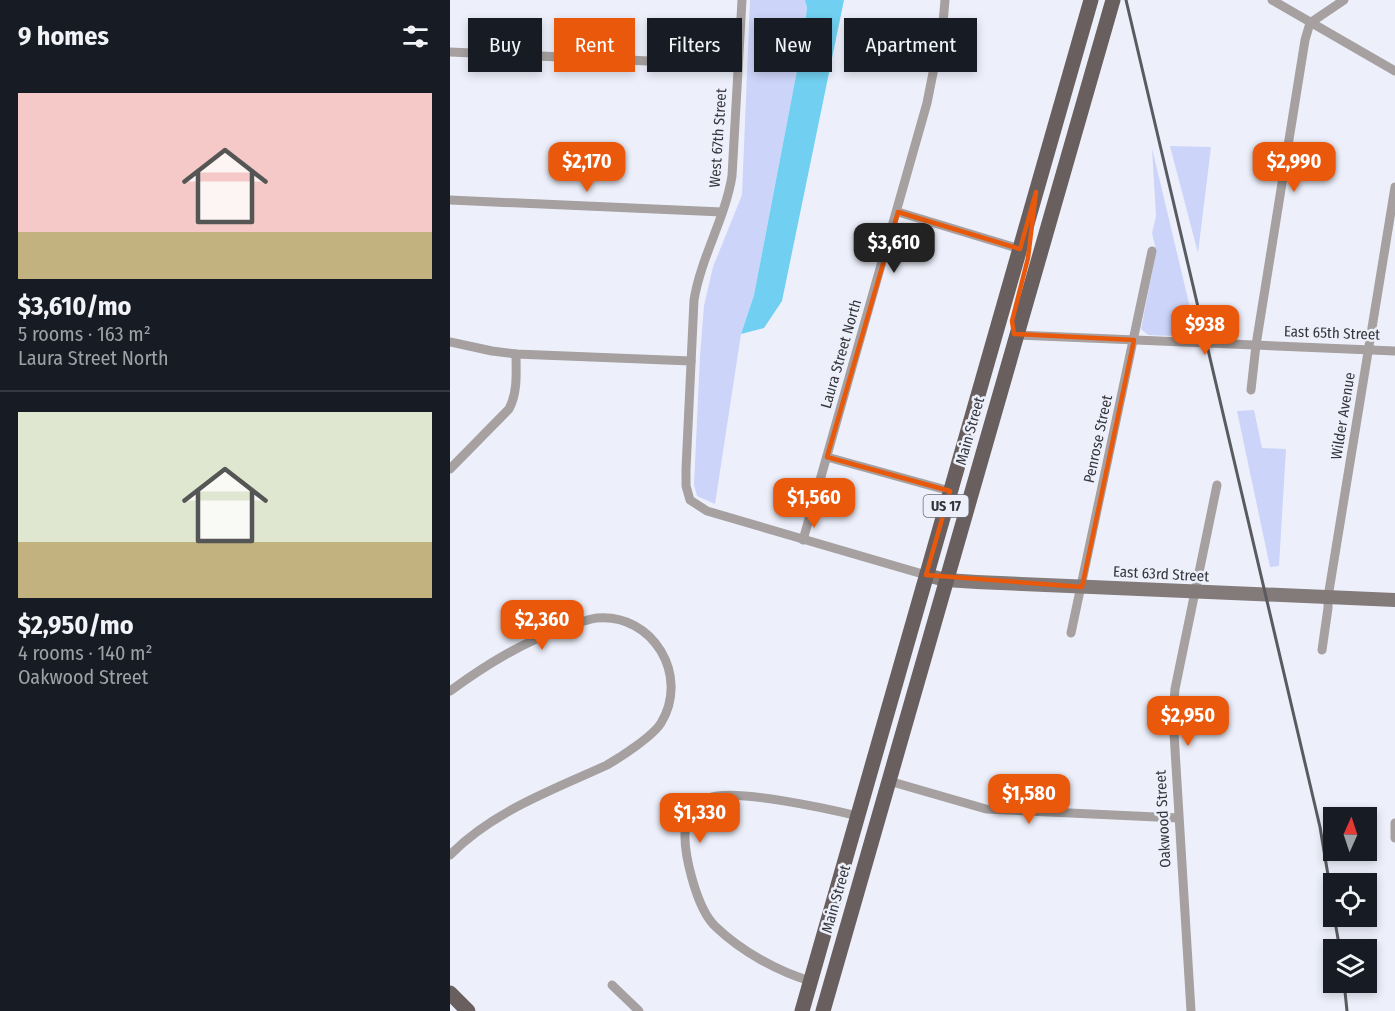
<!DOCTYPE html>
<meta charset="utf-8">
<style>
:root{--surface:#171b24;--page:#20242c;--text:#f1f3f6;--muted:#9ea1a6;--line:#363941;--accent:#ea580c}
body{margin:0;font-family:"Fira Sans Condensed",sans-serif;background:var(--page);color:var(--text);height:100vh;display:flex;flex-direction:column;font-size:22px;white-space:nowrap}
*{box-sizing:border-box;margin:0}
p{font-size:20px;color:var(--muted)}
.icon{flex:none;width:33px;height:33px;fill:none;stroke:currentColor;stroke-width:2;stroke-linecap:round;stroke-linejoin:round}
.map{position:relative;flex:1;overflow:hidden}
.details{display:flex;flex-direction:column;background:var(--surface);width:450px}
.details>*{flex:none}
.banner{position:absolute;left:18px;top:18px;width:570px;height:54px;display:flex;gap:12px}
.needle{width:39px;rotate:3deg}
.controls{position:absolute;left:873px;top:807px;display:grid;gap:12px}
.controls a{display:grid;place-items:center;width:54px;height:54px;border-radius:0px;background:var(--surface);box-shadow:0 3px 9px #0003;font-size:30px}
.price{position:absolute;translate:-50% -51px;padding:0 14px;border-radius:12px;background:var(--accent);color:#fff;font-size:20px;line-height:39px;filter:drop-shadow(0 2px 3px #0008)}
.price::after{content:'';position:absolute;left:50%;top:36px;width:18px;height:14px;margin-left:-9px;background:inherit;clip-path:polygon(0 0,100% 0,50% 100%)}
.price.current{background:#222;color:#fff}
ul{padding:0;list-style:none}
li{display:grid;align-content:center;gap:12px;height:318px;padding:0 18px}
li+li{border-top:2px solid var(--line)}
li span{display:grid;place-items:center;height:186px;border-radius:0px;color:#555}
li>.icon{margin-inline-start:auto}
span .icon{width:108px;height:108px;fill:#fffc;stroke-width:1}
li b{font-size:26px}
h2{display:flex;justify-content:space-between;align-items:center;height:72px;padding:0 18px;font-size:26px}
.pill{padding:0 21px;border-radius:0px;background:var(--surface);box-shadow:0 3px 9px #0003;font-size:21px;line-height:54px}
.pill.current{background:var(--accent);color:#fff}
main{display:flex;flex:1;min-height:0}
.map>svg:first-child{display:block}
.green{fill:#ccd4f9}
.water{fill:#71d0f1}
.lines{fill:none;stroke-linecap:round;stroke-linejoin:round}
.street{stroke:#a6a0a0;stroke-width:9}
.secondary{stroke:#837a7a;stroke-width:14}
.primary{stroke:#695f5e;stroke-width:15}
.rail{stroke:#5a5b61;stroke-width:3}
.marked{fill:none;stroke:#e8590c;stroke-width:4.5;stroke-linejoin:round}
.labels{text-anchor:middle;stroke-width:5;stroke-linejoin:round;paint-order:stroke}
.shield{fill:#edf0fb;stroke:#6c6e75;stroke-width:1.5}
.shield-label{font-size:14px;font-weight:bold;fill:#35363b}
.street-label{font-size:15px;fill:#35363b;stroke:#edf0fb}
</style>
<main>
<section class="details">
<h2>9 homes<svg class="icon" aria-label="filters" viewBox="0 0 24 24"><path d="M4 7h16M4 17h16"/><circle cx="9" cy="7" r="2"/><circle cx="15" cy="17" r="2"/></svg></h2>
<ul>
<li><span style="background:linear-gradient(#f6c9c9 75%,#c2b280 0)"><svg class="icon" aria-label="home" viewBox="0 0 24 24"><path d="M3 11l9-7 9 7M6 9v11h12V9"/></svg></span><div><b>$3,610/mo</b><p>5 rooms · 163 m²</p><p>Laura Street North</p></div></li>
<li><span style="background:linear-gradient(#dfe7d0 70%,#c2b280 0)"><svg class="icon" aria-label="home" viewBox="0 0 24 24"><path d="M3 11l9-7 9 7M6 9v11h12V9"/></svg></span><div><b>$2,950/mo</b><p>4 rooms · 140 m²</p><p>Oakwood Street</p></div></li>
</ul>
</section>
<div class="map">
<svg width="945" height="1011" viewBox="0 0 945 1011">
<rect width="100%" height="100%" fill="#edf0fb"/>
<g class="green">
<polygon points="300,0 355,0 357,8 353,39 304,295 291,334 265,504 247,496 244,485 250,356 254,306 263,267 292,195"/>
<polygon points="720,146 761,147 748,253"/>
<polygon points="702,148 747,337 698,335 691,329 705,258 705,246 702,233 706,216"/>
<polygon points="804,410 812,448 836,449 829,566 820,567 787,411"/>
</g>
<polygon class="water" points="355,0 394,0 332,301 314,328 291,334 304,295 353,39 357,8"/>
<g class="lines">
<g class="street">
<path d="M292,0L282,176C275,219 251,257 244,300L236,469V486L240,500L257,511L476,575"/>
<polyline points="822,0 945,71"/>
<polyline points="0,52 287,65"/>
<polyline points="0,200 272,212"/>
<polyline points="448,212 570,249"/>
<polyline points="567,335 945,351"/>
<polyline points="0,342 42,351 66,354 241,361"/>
<polyline points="801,390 806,345 855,40 860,23 894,0"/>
<polyline points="377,457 500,491"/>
<path d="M0,469L59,409C68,392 66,373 66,354"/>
<polyline points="353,540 477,103 493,23 495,0"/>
<polyline points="621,633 702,251"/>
<polyline points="872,650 878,608 878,597 945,187"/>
<path d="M0,691C37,664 73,642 116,627C126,624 137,619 147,618C203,613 240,676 211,723C203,736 171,757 157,765C103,790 43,811 0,855"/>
<polyline points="439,781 536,809 728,818"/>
<polyline points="945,823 945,838"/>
<path d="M360,981C327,971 291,951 266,927C247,910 231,849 236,824C239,812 248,802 259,798C284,788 379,809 408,816"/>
<polyline points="162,985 189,1011"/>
<polyline points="741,1011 723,717 725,689 767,485"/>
</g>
<polyline class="secondary" points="476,575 496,580 527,582 945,600"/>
<g class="primary">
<polyline points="0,993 18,1011"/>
<polyline points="352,1011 641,0"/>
<polyline points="373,1011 663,0"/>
</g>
<g class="rail">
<polyline points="676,0 870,827 884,911"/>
<polyline points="884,916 890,950"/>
<polyline points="894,982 897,1011"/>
</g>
</g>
<path class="marked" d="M586,192L578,258L562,321L564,334L684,340L632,587L476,575L500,491L377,457L448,212L570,249Z"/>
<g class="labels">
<rect class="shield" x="473.5" y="495" width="45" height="22" rx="4.5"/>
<g class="shield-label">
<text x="496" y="511">US 17</text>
</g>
<g class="street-label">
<text transform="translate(268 138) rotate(-86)" y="5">West 67th Street</text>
<text transform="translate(882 333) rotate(2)" y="5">East 65th Street</text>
<text transform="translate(391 354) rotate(-74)" y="5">Laura Street North</text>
<text transform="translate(893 416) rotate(-81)" y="5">Wilder Avenue</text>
<text transform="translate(520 431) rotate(-74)" y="5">Main Street</text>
<text transform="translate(648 439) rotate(-78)" y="5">Penrose Street</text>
<text transform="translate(711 574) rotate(3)" y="5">East 63rd Street</text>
<text transform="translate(713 819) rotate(-93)" y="5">Oakwood Street</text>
<text transform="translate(386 899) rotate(-74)" y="5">Main Street</text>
</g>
</g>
</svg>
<div class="controls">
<a><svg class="needle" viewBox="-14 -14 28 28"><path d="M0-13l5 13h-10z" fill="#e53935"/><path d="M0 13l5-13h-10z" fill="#9ea1a6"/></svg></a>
<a><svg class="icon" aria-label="locate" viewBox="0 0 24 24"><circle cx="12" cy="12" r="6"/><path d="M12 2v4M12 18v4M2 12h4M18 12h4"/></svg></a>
<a><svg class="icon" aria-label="layers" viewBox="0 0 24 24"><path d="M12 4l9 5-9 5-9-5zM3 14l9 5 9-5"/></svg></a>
</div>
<b class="price" style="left:137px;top:193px">$2,170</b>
<b class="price" style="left:844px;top:193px">$2,990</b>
<b class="price current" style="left:444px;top:274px">$3,610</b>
<b class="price" style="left:755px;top:356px">$938</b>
<b class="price" style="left:364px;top:529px">$1,560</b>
<b class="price" style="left:92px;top:651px">$2,360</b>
<b class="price" style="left:738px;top:747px">$2,950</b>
<b class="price" style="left:579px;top:825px">$1,580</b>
<b class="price" style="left:250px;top:844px">$1,330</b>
<div class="banner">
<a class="pill">Buy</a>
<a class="pill current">Rent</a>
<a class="pill">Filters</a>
<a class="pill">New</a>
<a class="pill">Apartment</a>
</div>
</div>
</main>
